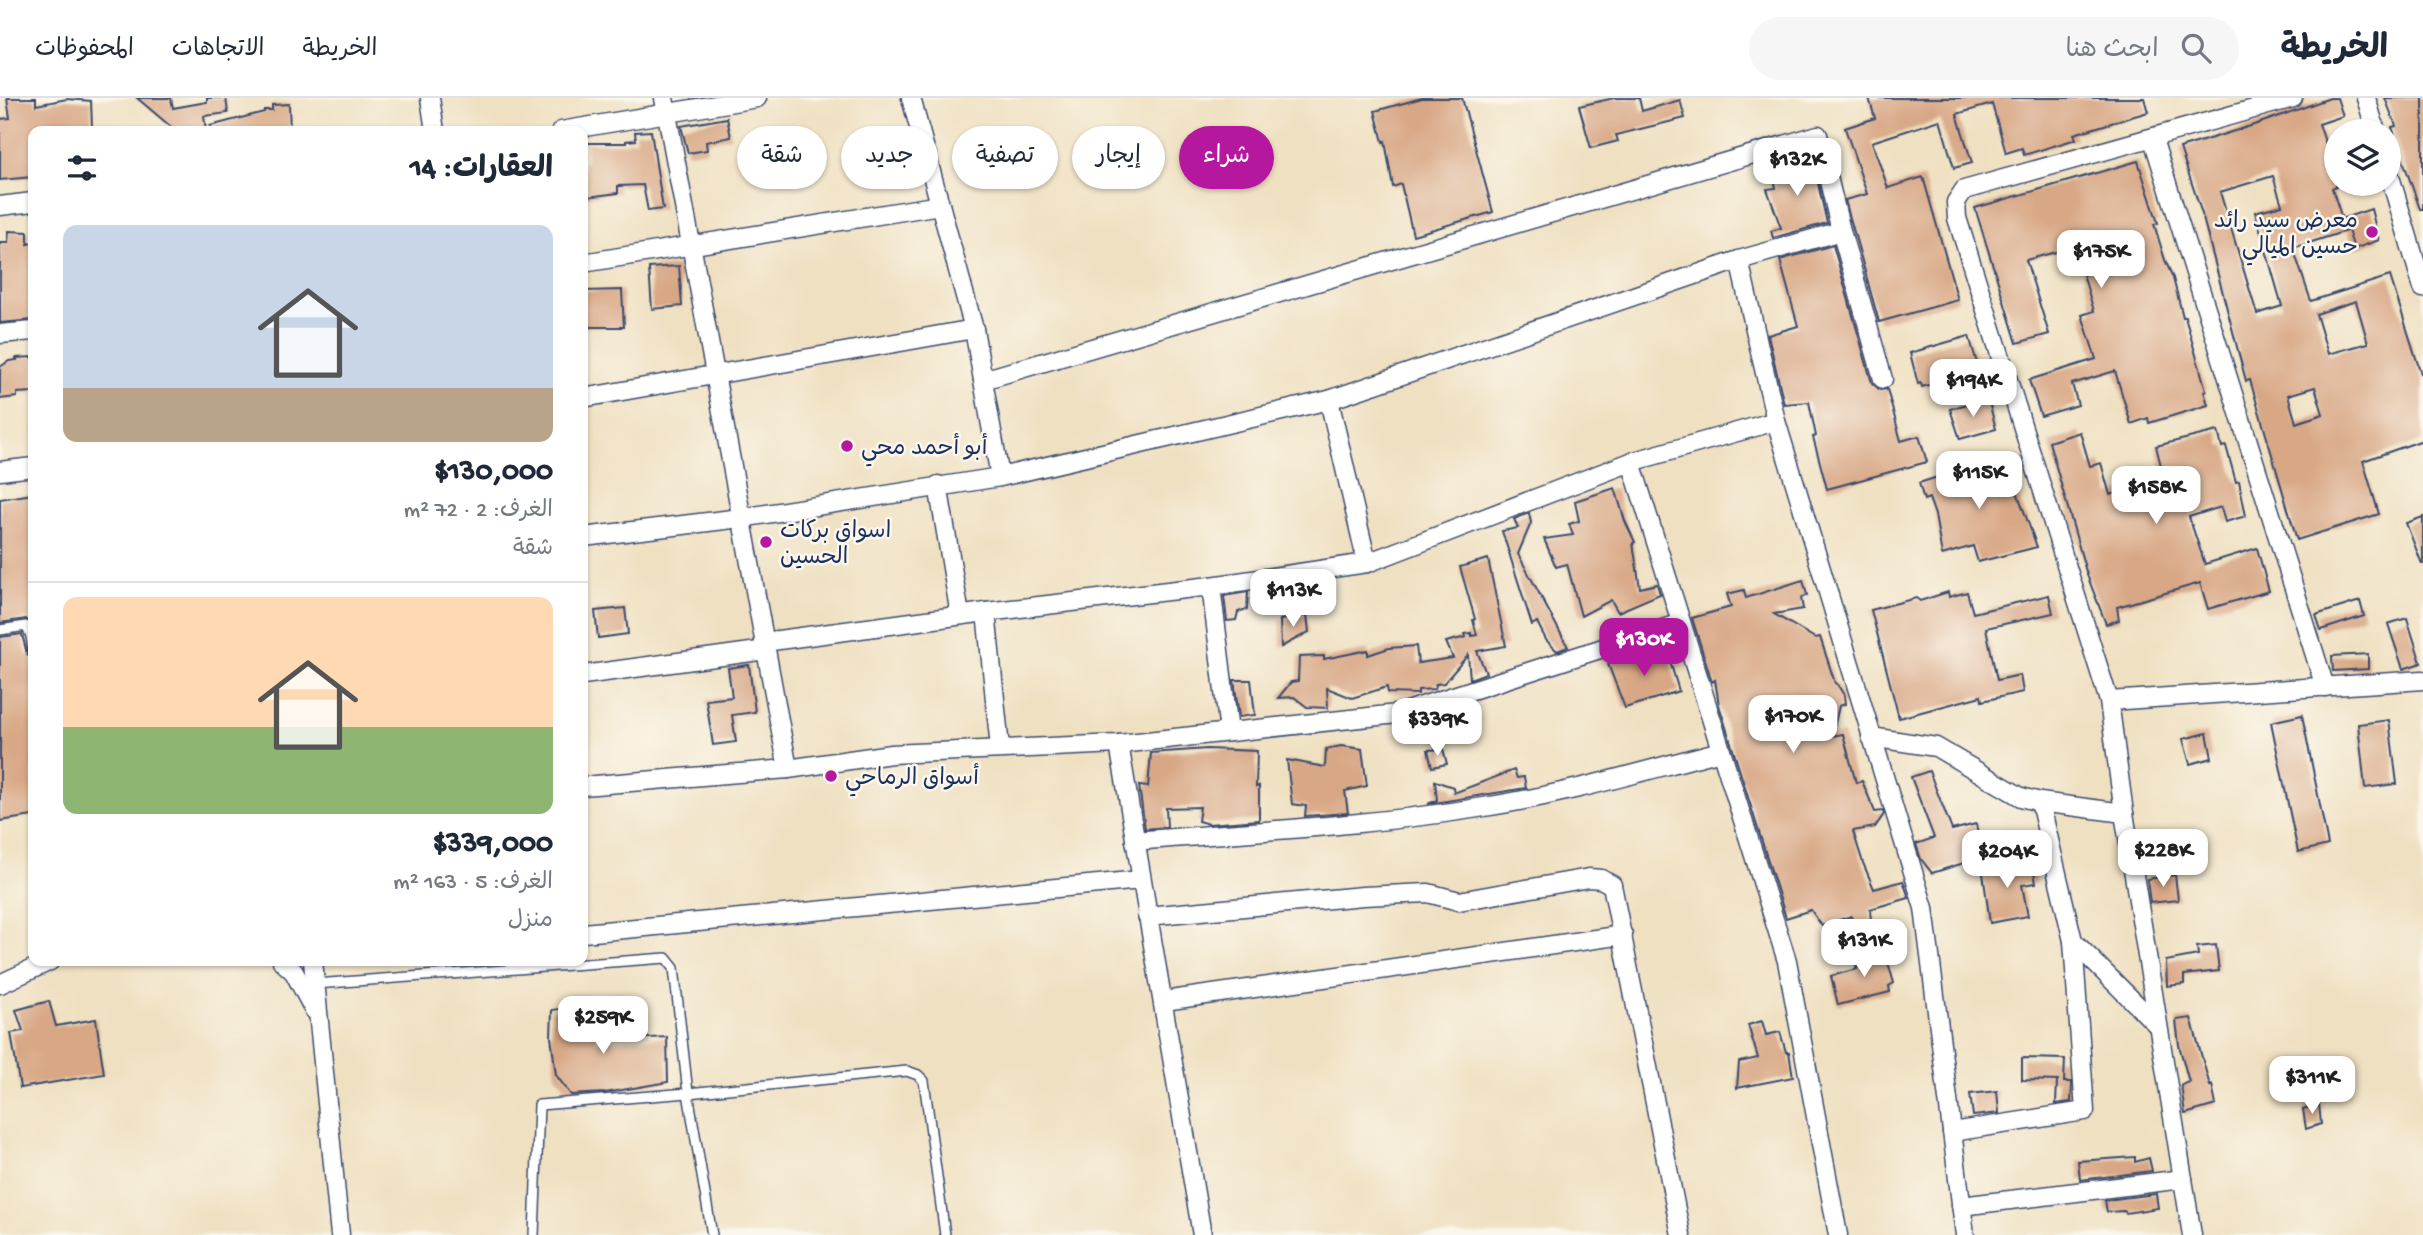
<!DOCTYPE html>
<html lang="ar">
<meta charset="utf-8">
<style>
:root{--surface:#fff;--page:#f6f6f7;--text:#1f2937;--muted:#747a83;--line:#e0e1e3;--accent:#b5179e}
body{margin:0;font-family:"Gochi Hand","Playpen Sans Arabic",sans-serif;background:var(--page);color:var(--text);direction:rtl;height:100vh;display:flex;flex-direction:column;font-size:26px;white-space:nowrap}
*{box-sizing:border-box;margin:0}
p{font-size:23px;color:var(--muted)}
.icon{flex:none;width:38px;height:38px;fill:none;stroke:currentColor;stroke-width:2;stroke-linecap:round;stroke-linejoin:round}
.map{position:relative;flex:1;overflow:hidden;direction:ltr}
.drawer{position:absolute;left:28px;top:28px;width:560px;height:840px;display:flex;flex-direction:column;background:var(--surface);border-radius:14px;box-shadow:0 2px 5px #0004;direction:rtl}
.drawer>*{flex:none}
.banner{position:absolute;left:609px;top:28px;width:665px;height:63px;direction:rtl;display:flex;gap:14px}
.fabs{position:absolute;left:2324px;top:21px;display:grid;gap:14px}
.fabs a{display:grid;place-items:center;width:77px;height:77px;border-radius:50%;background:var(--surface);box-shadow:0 2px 5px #0004;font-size:35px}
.price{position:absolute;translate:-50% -60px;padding:0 16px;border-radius:14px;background:#fff;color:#222;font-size:23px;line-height:46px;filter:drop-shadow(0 2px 4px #0008)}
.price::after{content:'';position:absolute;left:50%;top:42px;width:21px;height:16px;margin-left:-10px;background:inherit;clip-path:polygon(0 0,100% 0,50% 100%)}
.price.on{background:var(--accent);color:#fff}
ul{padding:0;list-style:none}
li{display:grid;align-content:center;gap:14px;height:371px;padding:0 35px}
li+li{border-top:2px solid var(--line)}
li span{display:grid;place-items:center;height:217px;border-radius:14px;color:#555}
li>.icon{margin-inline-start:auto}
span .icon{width:126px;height:126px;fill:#fffc;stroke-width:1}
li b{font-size:30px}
h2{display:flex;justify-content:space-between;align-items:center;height:84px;padding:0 35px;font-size:30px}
.chip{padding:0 24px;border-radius:32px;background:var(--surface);box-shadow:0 2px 5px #0004;font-size:24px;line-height:63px}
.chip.on{background:var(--accent);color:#fff}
header{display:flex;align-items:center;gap:42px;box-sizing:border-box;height:98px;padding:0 35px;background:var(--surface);border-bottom:2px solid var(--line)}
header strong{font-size:33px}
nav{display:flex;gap:38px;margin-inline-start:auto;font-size:24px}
.search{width:490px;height:63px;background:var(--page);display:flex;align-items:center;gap:18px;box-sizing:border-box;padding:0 24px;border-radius:38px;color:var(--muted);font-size:26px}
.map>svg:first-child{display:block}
.building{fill:#d8a785;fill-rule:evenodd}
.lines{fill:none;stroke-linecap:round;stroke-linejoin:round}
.lane-casing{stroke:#3b4a6d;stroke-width:12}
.street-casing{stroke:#3b4a6d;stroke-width:21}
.lane{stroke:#fff;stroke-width:9}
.street{stroke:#fff;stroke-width:18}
.poi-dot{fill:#b5179e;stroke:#fbf7ec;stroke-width:2.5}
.labels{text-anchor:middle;stroke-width:5;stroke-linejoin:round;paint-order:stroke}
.poi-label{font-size:23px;fill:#1b2f5e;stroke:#fbf7ec;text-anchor:start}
</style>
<header>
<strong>الخريطة</strong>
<div class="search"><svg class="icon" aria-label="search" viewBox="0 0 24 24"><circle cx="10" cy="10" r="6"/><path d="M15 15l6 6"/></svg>ابحث هنا</div>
<nav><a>الخريطة</a><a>الاتجاهات</a><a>المحفوظات</a></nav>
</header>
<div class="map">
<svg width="2423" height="1137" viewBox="0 0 2423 1137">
<rect width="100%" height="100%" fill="#fbf7ec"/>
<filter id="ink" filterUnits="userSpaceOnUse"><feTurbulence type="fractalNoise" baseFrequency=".0143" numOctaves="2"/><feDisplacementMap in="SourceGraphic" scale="14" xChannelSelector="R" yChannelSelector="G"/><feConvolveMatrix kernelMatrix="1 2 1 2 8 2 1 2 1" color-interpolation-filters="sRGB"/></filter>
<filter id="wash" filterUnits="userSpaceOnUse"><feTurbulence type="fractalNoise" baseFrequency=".00686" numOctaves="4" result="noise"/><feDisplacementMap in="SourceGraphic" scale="28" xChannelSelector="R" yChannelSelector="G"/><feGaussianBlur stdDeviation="1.57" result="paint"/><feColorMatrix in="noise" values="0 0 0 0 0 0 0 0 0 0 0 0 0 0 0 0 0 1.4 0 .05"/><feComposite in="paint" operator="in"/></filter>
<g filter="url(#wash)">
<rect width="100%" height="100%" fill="#efe0c1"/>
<g id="blocks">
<g class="building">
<polygon points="7,0 36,0 36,7 67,1 91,3 92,29 74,33 33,33 33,79 0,82 0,21 10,20"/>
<polygon points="137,0 171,0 173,10 207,4 207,0 226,0 228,15 204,18 206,33 176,33"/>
<polygon points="1422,0 1462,0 1493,114 1413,137 1401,86 1393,89 1385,43 1383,44 1375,13"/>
<polygon points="1614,0 1639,0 1642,13 1680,2 1685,20 1616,37 1618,43 1591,50 1579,8"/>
<polygon points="1869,0 2144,0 2148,14 2091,31 2074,36 2076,41 2024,57 2022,50 2006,55 1992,6 1957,16 1972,65 1954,70 1940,22 1872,44 1888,90 1923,79 1958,202 1879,224 1845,102 1867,96 1845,30 1875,20"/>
<path d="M2330,0H2337L2343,18L2319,26L2330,59L2336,57V88L2332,90L2346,133L2293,150L2311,203L2390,178L2423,282V342L2363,363L2379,416L2297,442L2250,282L2246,283L2202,116L2180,50L2257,26ZM2273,78L2282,107L2255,114L2282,208L2257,216L2220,94ZM2356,203L2368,245L2328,256L2316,216ZM2315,289L2323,316L2296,325L2288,297Z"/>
<polygon points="2385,0 2423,0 2423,111 2420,111 2405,68 2392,29 2396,28"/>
<polygon points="289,6 290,33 211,33 210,28 264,14 264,12 272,12 272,7"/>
<polygon points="727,20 731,39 706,44 707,52 688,55 681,28"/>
<polygon points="651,33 663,111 648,113 643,87 618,88 618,95 587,99 583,66 583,64 586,63 586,45 626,45 626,43 636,42 635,34"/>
<polygon points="1793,60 1812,60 1827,125 1773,140 1771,133 1781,130 1767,91 1776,90 1772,71 1793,68"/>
<polygon points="2138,63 2158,125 2154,126 2165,162 2173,180 2183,219 2185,219 2206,292 2204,293 2208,307 2149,325 2148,320 2131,326 2115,273 2072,286 2078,307 2041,318 2029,282 2096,261 2082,217 2094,213 2075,149 2026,162 2049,236 2017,245 1975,110"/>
<polygon points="2371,111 2379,142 2354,151 2344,120"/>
<polygon points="9,133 28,134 28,146 33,145 33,222 0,225 0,145 8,145"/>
<polygon points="1833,147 1872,285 1880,292 1887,291 1901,343 1919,338 1927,364 1827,391 1813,339 1816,338 1809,304 1784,306 1768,237 1798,228 1780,162"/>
<polygon points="679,168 682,208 652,211 649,170"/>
<polygon points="622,192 624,229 583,229 583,193"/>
<polygon points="1969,238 1979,272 1922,289 1921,285 1918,286 1910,255"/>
<polygon points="33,259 33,294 17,295 17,299 0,301 0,269 9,263 17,262 16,260"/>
<polygon points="1988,300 1996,331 1960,341 1950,311"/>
<polygon points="2218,333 2222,349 2226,348 2236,384 2239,383 2246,418 2225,424 2221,409 2189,419 2205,466 2257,450 2269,493 2208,511 2200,485 2117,509 2119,522 2106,526 2087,477 2049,344 2080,334 2090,368 2101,365 2110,397 2164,380 2156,348"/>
<polygon points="2004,358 2037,449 1978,464 1973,448 1942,457 1935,417 1929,400 1924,402 1919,385"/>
<polygon points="1615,390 1625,423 1635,444 1633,445 1640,490 1657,486 1660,496 1618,514 1611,502 1581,518 1567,466 1556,469 1544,441 1573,437 1569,426 1579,423 1575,403"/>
<polygon points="33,396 33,527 26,521 0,525 0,401"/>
<polygon points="1529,415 1531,425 1518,456 1568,549 1557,553 1546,542 1537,524 1532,527 1502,433 1518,430 1514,421"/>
<polygon points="2423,419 2423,466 2422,466 2406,425"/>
<polygon points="1488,461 1506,548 1477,553 1486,575 1470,581 1468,557 1444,585 1436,586 1435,591 1418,592 1418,596 1388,595 1387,589 1352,600 1327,590 1328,610 1307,609 1294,599 1278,600 1291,584 1298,583 1299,559 1324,558 1324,561 1368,552 1368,557 1389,550 1416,548 1418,565 1453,560 1446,544 1466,539 1465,536 1471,535 1472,538 1477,537 1473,522 1475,521 1460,469"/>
<polygon points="1803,482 1807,497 1801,500 1803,511 1774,516 1815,540 1820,539 1835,585 1837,586 1844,597 1845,606 1839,608 1832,638 1843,636 1856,685 1862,683 1875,714 1883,713 1884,716 1875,729 1853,733 1863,765 1874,791 1903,783 1909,800 1870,811 1871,823 1853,827 1851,818 1822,828 1811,812 1786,820 1719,607 1715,582 1712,584 1692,520 1731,509 1727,496 1744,492 1746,500"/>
<polygon points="1248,494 1247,511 1238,514 1236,522 1227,523 1224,498"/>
<polygon points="1948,494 1949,499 1967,494 1973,515 2049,497 2053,515 1986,530 1997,582 2020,577 2023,594 1982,603 1981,598 1899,620 1871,512 1916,500 1920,503"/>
<polygon points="2360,503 2364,518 2321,532 2316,517"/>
<polygon points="625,510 628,536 598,540 595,513"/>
<polygon points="1307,517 1309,534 1281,549 1280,522"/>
<polygon points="2407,520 2421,565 2403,571 2388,526"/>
<polygon points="22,536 27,556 33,559 33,718 0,723 0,539"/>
<polygon points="1666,550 1679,593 1625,610 1608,566"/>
<polygon points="2368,556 2368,571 2333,573 2332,558"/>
<polygon points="749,567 755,614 732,617 736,644 713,647 706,602 732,599 728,570"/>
<polygon points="1234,582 1251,582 1255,617 1239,619"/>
<polygon points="2302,617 2328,747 2298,754 2271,624"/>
<polygon points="2389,622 2397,686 2365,690 2358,626"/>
<polygon points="2207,635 2212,660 2190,666 2183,641"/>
<polygon points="1341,648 1362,651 1367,688 1345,693 1348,715 1305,718 1306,708 1292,706 1287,662 1325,669 1326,651"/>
<polygon points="1207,651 1257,653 1256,689 1259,688 1259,722 1209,726 1198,723 1200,709 1166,710 1167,729 1145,731 1139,688 1148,689 1151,655"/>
<polygon points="1443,651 1447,666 1432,669 1428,652"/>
<polygon points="1514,672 1517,680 1524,679 1526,690 1428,706 1437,702 1435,683 1453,689 1454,695"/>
<polygon points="1929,673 1952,732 1976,726 1983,759 1932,775 1921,761 1916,746 1934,740 1911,679"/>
<polygon points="2032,763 2036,785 2022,787 2028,818 1990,825 1982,768 1997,766 1998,769"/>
<polygon points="2175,777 2178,802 2150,805 2147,781"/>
<polygon points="2216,847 2219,873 2184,877 2184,886 2167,888 2166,863 2198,857 2197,849"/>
<polygon points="1884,851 1894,885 1889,888 1890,894 1838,907 1831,878 1857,871 1855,858"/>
<polygon points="49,903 56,928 96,921 104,976 20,990 11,935 23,933 16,912"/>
<polygon points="595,906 596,943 667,939 668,984 605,995 571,997 556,977 551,939 552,912"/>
<polygon points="2191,920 2210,988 2212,987 2216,1007 2185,1016 2181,987 2189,984 2179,947 2176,922"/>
<polygon points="1762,923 1766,937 1780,934 1786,954 1789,954 1793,979 1737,990 1739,964 1758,960 1748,927"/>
<polygon points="2022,960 2065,961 2064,984 2072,984 2071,1004 2056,1006 2057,983 2059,983 2022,982"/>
<polygon points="1997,993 1999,1015 1973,1018 1970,996"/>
<polygon points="2319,1006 2321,1026 2306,1031 2303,1011"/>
<polygon points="2135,1059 2135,1064 2149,1060 2152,1073 2080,1082 2078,1063"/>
<polygon points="2156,1096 2158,1110 2126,1115 2124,1113 2107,1114 2105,1102"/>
</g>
</g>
</g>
<g filter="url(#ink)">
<use href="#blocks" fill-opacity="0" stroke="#3b4a6d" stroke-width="2"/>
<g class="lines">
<defs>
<g id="lane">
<polyline points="0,532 26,528 31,538 33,552"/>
<polyline points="315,886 666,860 674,870 688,995 712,1137"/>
<polyline points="534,1137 539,1007 688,995 907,973 918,977 924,983 945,1137"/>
</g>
<g id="street">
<polyline points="430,0 435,33"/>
<polyline points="664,0 788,671"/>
<polyline points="911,0 974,231 1000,379"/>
<polyline points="2366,0 2376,33"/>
<polyline points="561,33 757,0"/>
<polyline points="2153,41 2325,589"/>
<polyline points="2389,75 2423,190"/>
<polyline points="0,108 33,104"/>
<polyline points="1739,162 1776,323 1924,810 1965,1137"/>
<polyline points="583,165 940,107"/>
<polyline points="0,236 33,233"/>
<polyline points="983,282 1818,37 1841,133 1883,281"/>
<polyline points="583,300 974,231"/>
<polyline points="1329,302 1367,465"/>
<polyline points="1631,364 1787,863 1838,1137"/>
<polyline points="0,373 33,369"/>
<polyline points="938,387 960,517"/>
<polyline points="583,439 741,420 1000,379 1329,302 1739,162 1841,133"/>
<polyline points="1211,488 1229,634"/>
<polyline points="986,514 1000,650"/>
<polyline points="764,544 986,514 1211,488 1367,465 1631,364 1776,323"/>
<polyline points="583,577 766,552"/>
<polyline points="2109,603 2423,582"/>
<polyline points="1871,639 1936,649 2021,699 2040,704 2124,715"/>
<polyline points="1119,646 1202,1137"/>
<polyline points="583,688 788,671 891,656 1119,646 1397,616 1681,525"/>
<polyline points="2040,704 2073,843 2158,928"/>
<path d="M1135,743C1251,733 1369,728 1484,709C1564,697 1643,673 1721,653"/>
<polyline points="1147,818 1363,798 1428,795 1459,803 1589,780 1601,781 1612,787 1681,1137"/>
<polyline points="583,835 1141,782"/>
<polyline points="282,863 294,874 314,912"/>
<polyline points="313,863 340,1137"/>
<polyline points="0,886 50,863"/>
<polyline points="1164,903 1623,837"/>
<polyline points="1952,1034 2085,1013 2073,843"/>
<polyline points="1961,1108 2183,1081"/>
<polyline points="2192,1137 2124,715 2109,603 1957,120 1956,104 1964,92 2293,0"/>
</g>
</defs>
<use href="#lane" class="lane-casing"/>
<use href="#street" class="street-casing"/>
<use href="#lane" class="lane"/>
<use href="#street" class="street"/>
</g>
</g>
<g class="poi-dot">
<circle cx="2372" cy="134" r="7"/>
<circle cx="847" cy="348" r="7"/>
<circle cx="766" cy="444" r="7"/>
<circle cx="831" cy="678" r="7"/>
</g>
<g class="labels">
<g class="poi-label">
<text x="2358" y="129" text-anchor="end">معرض سيد رائد<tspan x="2358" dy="26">حسين الميالي</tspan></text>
<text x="861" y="356">أبو أحمد محي</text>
<text x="780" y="439">اسواق بركات<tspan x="780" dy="26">الحسين</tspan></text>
<text x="845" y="686">أسواق الرماحي</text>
</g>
</g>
</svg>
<div class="fabs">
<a><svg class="icon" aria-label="layers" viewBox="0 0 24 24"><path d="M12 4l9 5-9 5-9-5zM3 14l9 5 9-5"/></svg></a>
</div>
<b class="price" style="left:1797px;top:100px">$132K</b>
<b class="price" style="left:2101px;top:192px">$175K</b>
<b class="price" style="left:1973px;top:321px">$194K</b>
<b class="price" style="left:1979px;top:413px">$115K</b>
<b class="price" style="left:2156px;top:428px">$158K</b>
<b class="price" style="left:1293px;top:531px">$113K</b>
<b class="price on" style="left:1644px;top:580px">$130K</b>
<b class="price" style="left:1793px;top:657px">$170K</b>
<b class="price" style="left:1437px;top:660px">$339K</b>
<b class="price" style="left:2163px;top:791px">$228K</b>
<b class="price" style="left:2007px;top:792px">$204K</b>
<b class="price" style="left:1864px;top:881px">$131K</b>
<b class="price" style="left:603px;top:958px">$259K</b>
<b class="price" style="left:2312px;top:1018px">$311K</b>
<div class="banner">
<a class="chip on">شراء</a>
<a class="chip">إيجار</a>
<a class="chip">تصفية</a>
<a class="chip">جديد</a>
<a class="chip">شقة</a>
</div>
<section class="drawer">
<h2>العقارات: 14<svg class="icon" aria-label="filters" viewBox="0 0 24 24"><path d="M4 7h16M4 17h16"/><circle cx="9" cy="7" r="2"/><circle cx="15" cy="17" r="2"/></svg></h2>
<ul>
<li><span style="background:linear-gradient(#c9d6e8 75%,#b9a48a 0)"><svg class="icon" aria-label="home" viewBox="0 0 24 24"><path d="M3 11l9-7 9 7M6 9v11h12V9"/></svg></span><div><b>$130,000</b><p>الغرف: 2 · 72 m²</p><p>شقة</p></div></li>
<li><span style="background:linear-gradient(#ffd9b3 60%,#8fb573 0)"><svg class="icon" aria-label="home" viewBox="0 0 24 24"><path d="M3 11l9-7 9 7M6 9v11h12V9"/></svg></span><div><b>$339,000</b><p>الغرف: 5 · 163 m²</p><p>منزل</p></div></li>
</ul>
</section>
</div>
